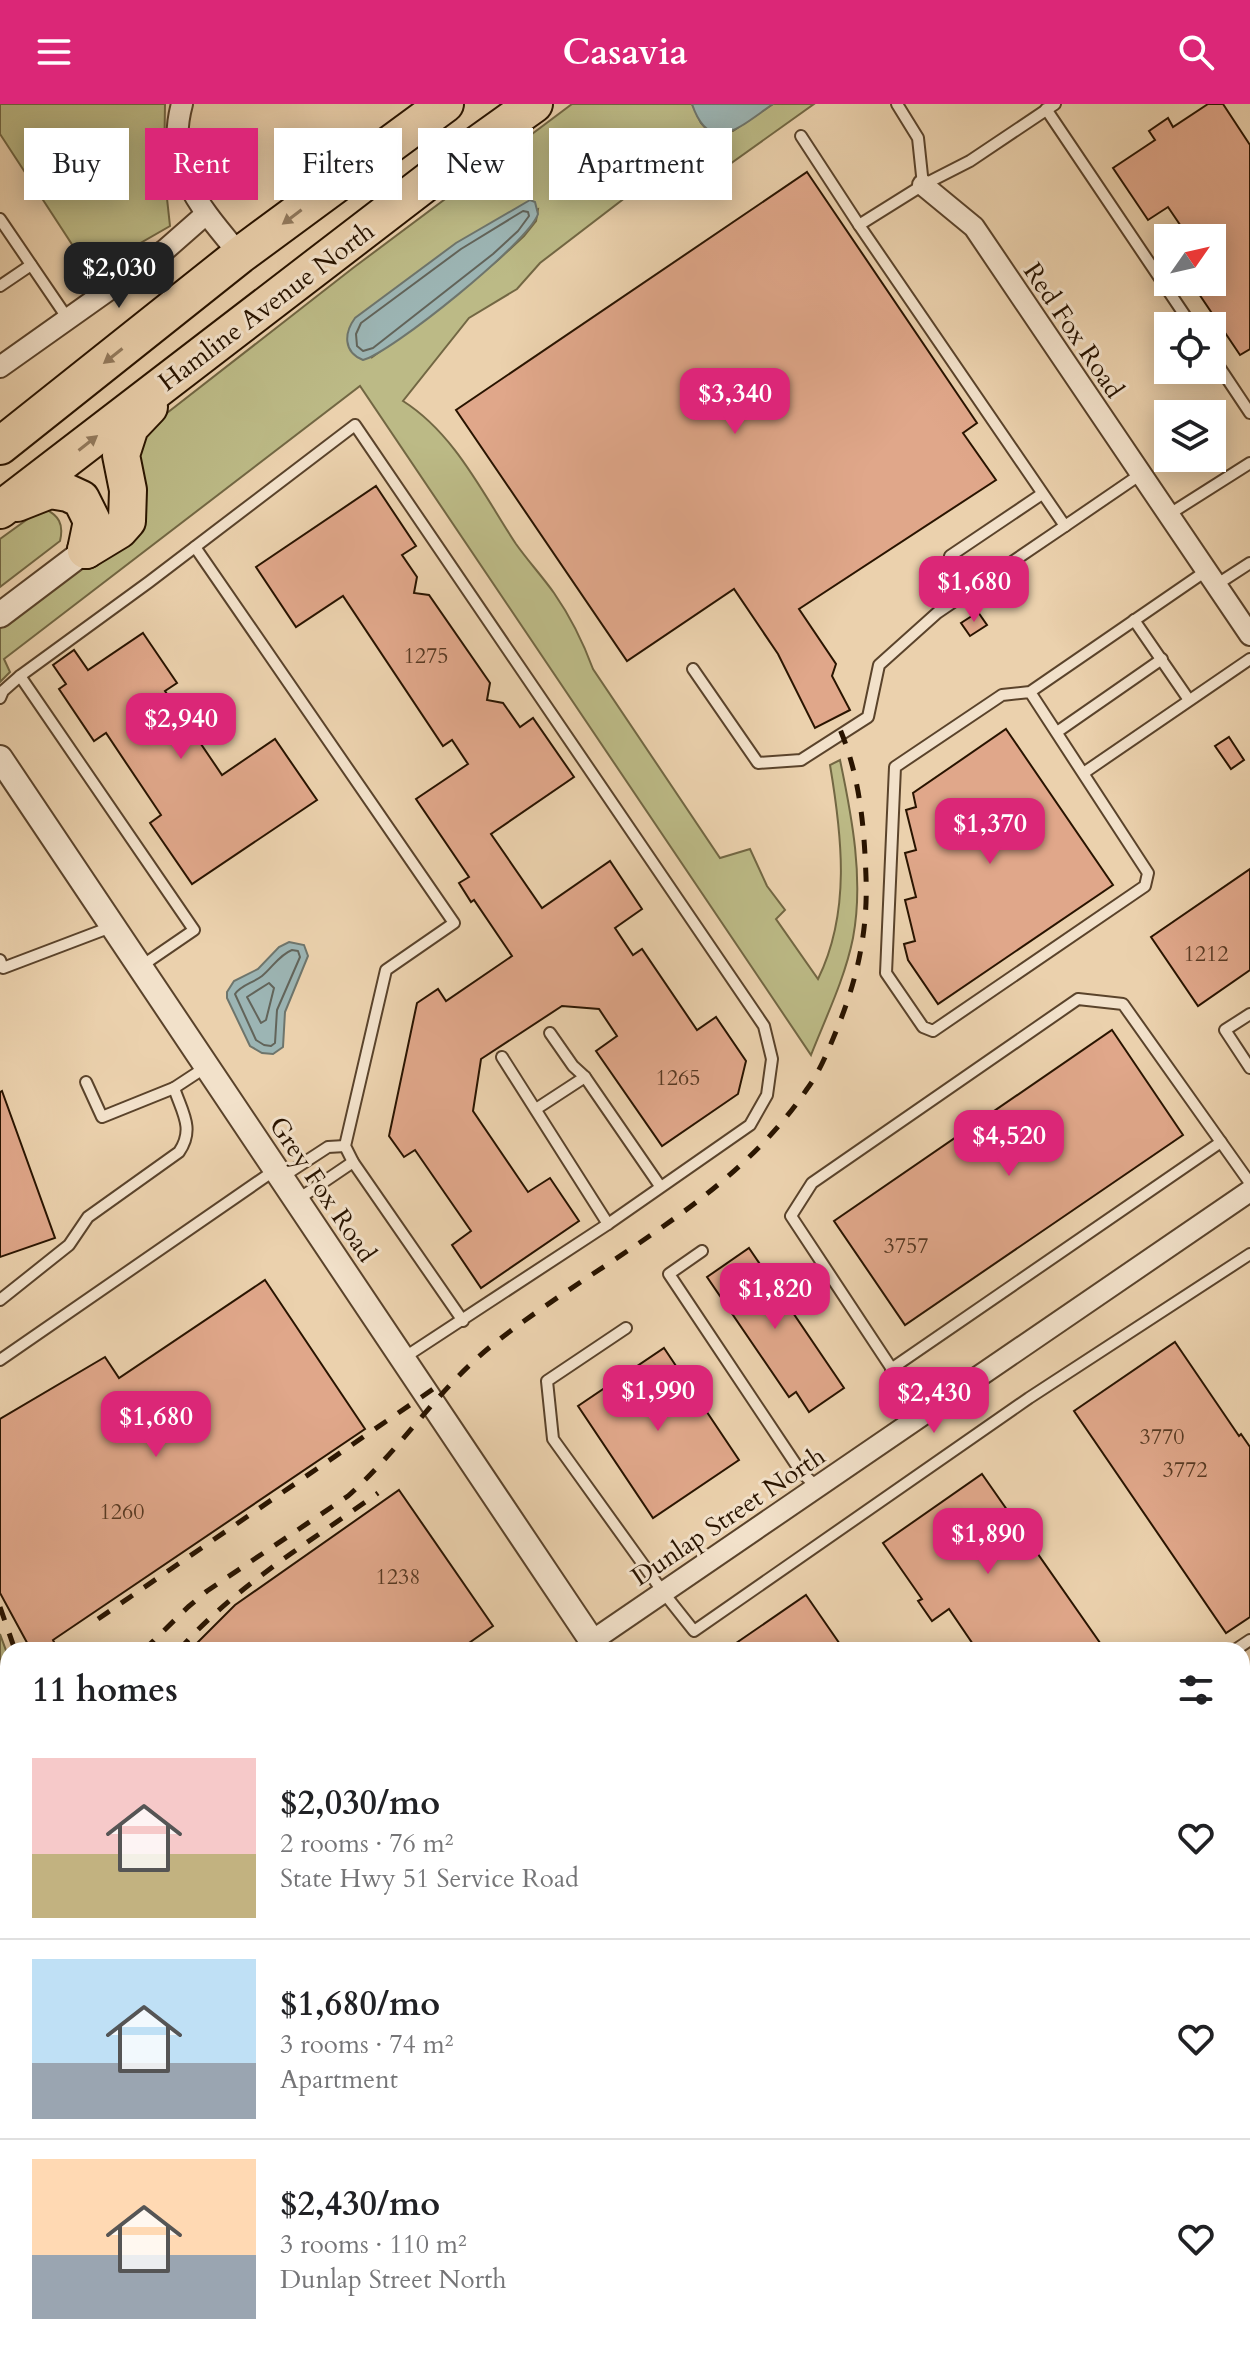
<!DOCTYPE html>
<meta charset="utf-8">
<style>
:root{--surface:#fff;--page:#f2f2f2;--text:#202124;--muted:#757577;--line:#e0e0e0;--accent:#db2777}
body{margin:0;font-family:Cardo,serif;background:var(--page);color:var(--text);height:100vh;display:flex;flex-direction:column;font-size:30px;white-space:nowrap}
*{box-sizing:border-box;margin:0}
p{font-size:26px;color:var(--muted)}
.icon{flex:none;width:44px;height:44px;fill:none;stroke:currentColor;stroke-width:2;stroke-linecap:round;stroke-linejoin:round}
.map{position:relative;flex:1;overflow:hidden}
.side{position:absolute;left:0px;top:1538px;width:1250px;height:714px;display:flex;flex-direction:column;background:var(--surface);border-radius:24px 24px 0 0;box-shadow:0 4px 20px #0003}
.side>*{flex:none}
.banner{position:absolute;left:24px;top:24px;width:800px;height:72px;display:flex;gap:16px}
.needle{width:52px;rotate:56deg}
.controls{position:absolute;left:1154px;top:120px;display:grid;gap:16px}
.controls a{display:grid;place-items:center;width:72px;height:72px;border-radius:0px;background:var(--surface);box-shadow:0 4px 20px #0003;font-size:40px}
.price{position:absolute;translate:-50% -68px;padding:0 18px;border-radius:16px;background:var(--accent);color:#fff;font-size:26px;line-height:52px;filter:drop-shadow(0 2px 4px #0008)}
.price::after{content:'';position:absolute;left:50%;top:48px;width:24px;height:18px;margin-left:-12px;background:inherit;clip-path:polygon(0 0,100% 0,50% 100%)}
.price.active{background:#222;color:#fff}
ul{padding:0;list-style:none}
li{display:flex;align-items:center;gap:24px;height:200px;padding:0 32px}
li+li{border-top:2px solid var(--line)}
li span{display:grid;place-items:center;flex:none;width:224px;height:160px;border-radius:0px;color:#555}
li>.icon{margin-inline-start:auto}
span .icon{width:96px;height:96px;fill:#fffc;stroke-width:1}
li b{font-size:34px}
h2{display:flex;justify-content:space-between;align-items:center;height:96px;padding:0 32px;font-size:34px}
.tag{padding:0 28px;border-radius:0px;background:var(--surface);box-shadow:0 4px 20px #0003;font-size:28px;line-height:72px}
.tag.active{background:var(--accent);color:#fff}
header{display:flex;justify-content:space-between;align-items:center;height:104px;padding:0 32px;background:var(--accent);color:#fff;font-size:36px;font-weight:600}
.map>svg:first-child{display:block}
.green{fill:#bcba86;stroke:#726743;stroke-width:2;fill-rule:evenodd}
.water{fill:#9cb5b4;stroke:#6e756c;stroke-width:2}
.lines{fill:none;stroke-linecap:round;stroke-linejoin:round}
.shore{stroke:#62645a;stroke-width:2}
.building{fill:#e0a78a;stroke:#291400;stroke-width:2}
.service-casing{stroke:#5a432b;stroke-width:14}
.minor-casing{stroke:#5a432b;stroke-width:24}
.tertiary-casing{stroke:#5a432b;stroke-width:28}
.secondary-casing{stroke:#291400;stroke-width:32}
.motorway-casing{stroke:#291400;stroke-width:40}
.path{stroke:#291400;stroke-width:3;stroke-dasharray:2 4;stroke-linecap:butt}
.service{stroke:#f2e1ca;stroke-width:10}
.minor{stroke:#f2e1ca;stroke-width:20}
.tertiary{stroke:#f2e1ca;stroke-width:24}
.secondary{stroke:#f2e1ca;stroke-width:28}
.motorway{stroke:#ebd1ad;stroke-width:36}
.rail{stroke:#291400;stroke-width:5;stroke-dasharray:14 14;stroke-linecap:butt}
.oneway{fill:#947c5f}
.labels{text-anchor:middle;stroke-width:6;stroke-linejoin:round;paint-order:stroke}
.number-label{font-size:22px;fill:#573922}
.street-label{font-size:26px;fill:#291400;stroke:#f2e1ca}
</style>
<header><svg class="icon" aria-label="menu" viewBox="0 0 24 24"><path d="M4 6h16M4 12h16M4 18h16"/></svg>Casavia<svg class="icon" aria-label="search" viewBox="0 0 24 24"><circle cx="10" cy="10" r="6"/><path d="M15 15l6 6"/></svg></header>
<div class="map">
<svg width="1250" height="2251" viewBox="0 0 1250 2251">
<rect width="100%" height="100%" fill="#ebd1ad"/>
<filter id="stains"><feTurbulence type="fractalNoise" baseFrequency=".0025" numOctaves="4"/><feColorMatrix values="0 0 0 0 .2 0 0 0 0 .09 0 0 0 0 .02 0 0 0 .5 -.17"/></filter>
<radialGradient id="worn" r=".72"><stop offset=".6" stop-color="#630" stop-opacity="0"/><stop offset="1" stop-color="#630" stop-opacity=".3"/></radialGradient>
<g class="green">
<polygon points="0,0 165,0 164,67 170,122 90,168 0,30"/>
<path d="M572,0H692L701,19L708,27H733L773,0H814L681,95L674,93L652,76L647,77L540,159L517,185L469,214L403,297C455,330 483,390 516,440C528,457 542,472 554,489C570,512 583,538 593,565L720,754L750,745L767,782L785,806L776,815L818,875C851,808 842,732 830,661L840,656C852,713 864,776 853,834C845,874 826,913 811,951L360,282L4,555L10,568L0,578V524L129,431L140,335L167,309L353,164ZM538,105L536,117L524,132L498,156L440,204L371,254L426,163L457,139Z"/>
<path d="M43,404C59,411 64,420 60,437L0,483V435Z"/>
<polygon points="0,1530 8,1552 8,1649 0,1626"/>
</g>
<g class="water">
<path d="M692,0H773C742,21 710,54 692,0Z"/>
<path d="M530,96L535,98L538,110C529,138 391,249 363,256C343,248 344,229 355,214L456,139Z"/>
<polygon points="289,838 304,841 308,852 285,908 283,943 273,950 262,949 250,942 227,894 227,888 234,877 258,865 279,843"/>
</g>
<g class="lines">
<g class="shore">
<polygon points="523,107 528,108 529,112 518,127 493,150 373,244 363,247 357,242 356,230 361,219 461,145"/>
<path d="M292,846L298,847L300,853L277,906L275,939L271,942L264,941L256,936L235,890C241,881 253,879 262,872C272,864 279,851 292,846Z"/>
<polygon points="269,879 274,884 266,916 261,919 247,893"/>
</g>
</g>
<g class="building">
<polygon points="1208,0 1223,0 1250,41 1250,245 1240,251 1191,178 1212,178 1212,134 1189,134 1168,103 1148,116 1113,64 1155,36 1149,27 1168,14 1173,23"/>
<polygon points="807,68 977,319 963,329 996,376 799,505 836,560 832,572 850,606 815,624 778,550 734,485 627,557 456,306"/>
<polygon points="376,382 416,442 402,451 417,473 414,489 429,491 490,579 487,596 503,599 520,623 533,614 574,673 491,730 542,804 610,757 642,805 615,824 633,851 642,845 697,926 716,913 746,957 738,990 662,1042 596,947 617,932 599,905 562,902 481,955 473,1007 528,1088 550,1074 579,1117 481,1184 452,1141 471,1127 415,1046 404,1053 389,1032 417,899 438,885 446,897 512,852 474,796 471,798 459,779 469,773 416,695 468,660 452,636 443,642 343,492 296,523 256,463"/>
<polygon points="978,508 987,521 970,532 961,519"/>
<polygon points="143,529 177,579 165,587 222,671 275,635 317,696 192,780 150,719 161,711 106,629 94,637 59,585 66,580 53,561 74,546 88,566"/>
<polygon points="1006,625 1113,781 938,900 908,856 904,840 915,837 905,796 916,793 905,749 916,746 906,706 916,703 913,689"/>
<polygon points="1229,633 1244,656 1231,665 1215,642"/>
<polygon points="1250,765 1250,866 1198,902 1151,833"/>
<polygon points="1112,926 1183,1031 905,1221 834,1117"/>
<polygon points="2,987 55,1134 0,1153 0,988"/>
<polygon points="749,1144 844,1284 809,1308 796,1288 789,1293 707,1173"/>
<polygon points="265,1176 365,1325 53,1536 56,1542 48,1546 31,1546 0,1489 0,1315 105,1253 119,1274"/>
<polygon points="1175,1238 1239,1332 1241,1330 1250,1343 1250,1513 1226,1529 1074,1307"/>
<polygon points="664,1244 739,1356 653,1414 578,1302"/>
<polygon points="982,1370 1105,1546 977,1546 949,1505 932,1517 918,1497 922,1495 883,1439"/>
<polygon points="399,1386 493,1522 459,1546 190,1546 235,1501"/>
<polygon points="806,1491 844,1546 726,1546"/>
</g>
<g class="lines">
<defs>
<g id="service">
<polyline points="897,0 918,34 923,81"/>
<polyline points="1055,0 970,57 923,81 859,121 1065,422 1141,370"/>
<polyline points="1046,5 1192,222"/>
<polyline points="801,32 859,121"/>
<polyline points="0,115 68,215"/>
<polyline points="0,182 31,161"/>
<polyline points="1212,252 1250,309"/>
<polyline points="1168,411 1250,359"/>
<polyline points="195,443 454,819 386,866 345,1042 353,1058 463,1217"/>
<polyline points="950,452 1042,390"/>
<polyline points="1216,481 1250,459"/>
<polyline points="1134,516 1189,596"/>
<polyline points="693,565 758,659 801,656 868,613 879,561 937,509 1065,422"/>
<polyline points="1030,588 1148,769 1145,782 933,927 923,923 886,869 895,663 1002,591 1030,588 1206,467"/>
<polyline points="0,594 3,587 20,572"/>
<polyline points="1057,628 1162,555"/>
<polyline points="1085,668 1250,555"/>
<polyline points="0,856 3,864 111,823"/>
<polyline points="140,863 194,826 20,572 149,478 355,321 764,922 772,955 767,991 750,1021 608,1120 402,1255"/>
<polyline points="1250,910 1225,926 1250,964"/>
<polyline points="550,929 573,962 585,973 660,1082"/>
<polyline points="502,953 608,1120"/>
<polyline points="86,978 102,1013 174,984"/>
<polyline points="536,1005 585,973"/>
<polyline points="282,1073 328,1043 345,1042"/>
<polyline points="297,1096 353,1058"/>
<polyline points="702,1147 669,1170 801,1368 817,1383"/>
<path d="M0,1196L69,1141L88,1113L179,1048C195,1025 182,1008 174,984L206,963"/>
<polyline points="626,1224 547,1277 553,1335 663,1488 694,1527 1029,1294 1250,1150"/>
<polyline points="0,1256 275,1066"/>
<polyline points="891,1265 1221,1038"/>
<polyline points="923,1312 791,1112 812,1079 1078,895 1123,900 1250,1079"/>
<polyline points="1235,1546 1250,1536"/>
<polyline points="1242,1584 1250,1579"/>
<polyline points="1242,1639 1250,1650"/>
<polyline points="1242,1842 1250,1854"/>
<polyline points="1242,1912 1250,1924"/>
<polyline points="0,1938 8,1964"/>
<polyline points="1242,1951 1250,1943"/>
<polyline points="0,2230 8,2241"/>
<polyline points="10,2244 15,2251"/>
<polyline points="533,2244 537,2251"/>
<polyline points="68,2251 77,2244"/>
<polyline points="357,2251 367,2244"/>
<polyline points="513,2251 523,2244"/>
<polyline points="859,2251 869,2244"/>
</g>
<g id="minor">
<path d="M182,0C164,65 202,105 240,151"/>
<polyline points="923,81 974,123 1250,531"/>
<polyline points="0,263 165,146 206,110"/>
<polyline points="592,1537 1250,1087"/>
<polyline points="1126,2244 1136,2251"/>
</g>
<g id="tertiary">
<polyline points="0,511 86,446"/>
<path d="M0,654C200,951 397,1250 598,1546"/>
</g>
<g id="secondary">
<polyline points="1242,2056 1250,2051"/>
<polyline points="1242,2091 1250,2086"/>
<polyline points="958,2251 968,2244"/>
<polyline points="1016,2251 1026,2244"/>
</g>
<g id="motorway">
<polyline points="0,342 240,151 445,0"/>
<polyline points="17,399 50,386 68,389 81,395 92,417 86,446"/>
<polyline points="0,406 453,58 534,0"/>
<polyline points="86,446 119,426 127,417 128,386 121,351 130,323 149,303"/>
</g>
</defs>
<use href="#service" class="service-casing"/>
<use href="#minor" class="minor-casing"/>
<use href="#tertiary" class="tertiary-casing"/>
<use href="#secondary" class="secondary-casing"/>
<use href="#motorway" class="motorway-casing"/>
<g class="path">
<polyline points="1242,2136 1250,2131"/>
<polyline points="1074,2251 1084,2244"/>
</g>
<use href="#service" class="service"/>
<use href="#minor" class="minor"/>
<use href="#tertiary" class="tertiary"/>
<use href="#secondary" class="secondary"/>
<use href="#motorway" class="motorway"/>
<g class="rail">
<polyline points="0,1503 15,1546"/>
<polyline points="98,1515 439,1281"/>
<path d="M144,1546L188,1503L207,1487L348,1392C401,1345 439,1283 495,1239C600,1156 730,1099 807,985C821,966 830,942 839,920C858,872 868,825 866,773C864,717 859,665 835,614"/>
<path d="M179,1546C235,1482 310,1438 378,1389"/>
<polyline points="0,1684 8,1706"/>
<polyline points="203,2244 205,2251"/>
<polyline points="221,2244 223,2251"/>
</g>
</g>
<defs><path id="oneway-solid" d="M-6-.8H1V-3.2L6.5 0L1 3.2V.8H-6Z" transform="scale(2)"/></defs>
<g class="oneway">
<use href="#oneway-solid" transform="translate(292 113) rotate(143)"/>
<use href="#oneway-solid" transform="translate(113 252) rotate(142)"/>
<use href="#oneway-solid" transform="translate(88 339) rotate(-38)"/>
</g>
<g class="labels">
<g class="number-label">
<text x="426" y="559">1275</text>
<text x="1206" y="857">1212</text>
<text x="678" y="981">1265</text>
<text x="906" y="1149">3757</text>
<text x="1162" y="1340">3770</text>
<text x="1185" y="1373">3772</text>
<text x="122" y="1415">1260</text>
<text x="398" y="1480">1238</text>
</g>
<g class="street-label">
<text transform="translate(266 202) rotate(-37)" y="9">Hamline Avenue North</text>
<text transform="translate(1074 226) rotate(56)" y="9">Red Fox Road</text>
<text transform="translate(323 1085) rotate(56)" y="9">Grey Fox Road</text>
<text transform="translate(728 1412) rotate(-34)" y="9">Dunlap Street North</text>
</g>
</g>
<rect width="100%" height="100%" filter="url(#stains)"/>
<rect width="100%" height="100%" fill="url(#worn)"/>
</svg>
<div class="controls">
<a><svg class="needle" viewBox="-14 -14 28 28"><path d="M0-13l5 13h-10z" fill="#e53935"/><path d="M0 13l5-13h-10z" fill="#757577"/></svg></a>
<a><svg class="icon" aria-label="locate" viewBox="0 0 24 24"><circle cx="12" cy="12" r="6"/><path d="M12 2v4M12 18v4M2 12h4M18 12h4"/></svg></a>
<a><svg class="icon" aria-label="layers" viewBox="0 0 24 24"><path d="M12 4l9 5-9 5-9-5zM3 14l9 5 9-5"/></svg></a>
</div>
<b class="price active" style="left:119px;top:206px">$2,030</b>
<b class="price" style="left:735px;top:332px">$3,340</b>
<b class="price" style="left:974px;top:520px">$1,680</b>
<b class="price" style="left:181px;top:657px">$2,940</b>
<b class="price" style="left:990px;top:762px">$1,370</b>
<b class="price" style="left:1009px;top:1074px">$4,520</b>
<b class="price" style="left:775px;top:1227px">$1,820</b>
<b class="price" style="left:658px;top:1329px">$1,990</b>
<b class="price" style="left:934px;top:1331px">$2,430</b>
<b class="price" style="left:156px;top:1355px">$1,680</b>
<b class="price" style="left:988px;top:1472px">$1,890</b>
<div class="banner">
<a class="tag">Buy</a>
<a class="tag active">Rent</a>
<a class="tag">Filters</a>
<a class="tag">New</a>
<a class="tag">Apartment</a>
</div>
<section class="side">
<h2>11 homes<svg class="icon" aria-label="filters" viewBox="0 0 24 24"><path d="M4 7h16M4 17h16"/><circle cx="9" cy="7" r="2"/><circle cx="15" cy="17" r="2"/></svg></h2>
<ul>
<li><span style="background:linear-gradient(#f6c9c9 60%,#c2b280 0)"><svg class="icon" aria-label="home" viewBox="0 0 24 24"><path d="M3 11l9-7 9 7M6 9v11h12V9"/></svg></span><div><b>$2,030/mo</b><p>2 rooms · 76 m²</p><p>State Hwy 51 Service Road</p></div><svg class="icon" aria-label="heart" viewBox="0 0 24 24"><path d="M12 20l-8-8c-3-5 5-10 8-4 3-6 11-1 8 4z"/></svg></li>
<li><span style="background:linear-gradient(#bfe0f5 65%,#9aa5b1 0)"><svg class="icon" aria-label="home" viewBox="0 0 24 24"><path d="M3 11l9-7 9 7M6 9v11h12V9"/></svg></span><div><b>$1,680/mo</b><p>3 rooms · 74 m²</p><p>Apartment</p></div><svg class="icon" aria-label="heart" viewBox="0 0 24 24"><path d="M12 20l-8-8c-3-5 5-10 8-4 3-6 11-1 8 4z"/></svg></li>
<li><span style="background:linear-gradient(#ffd9b3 60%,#9aa5b1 0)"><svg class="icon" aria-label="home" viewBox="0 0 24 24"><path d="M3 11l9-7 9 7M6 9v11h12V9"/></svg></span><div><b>$2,430/mo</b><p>3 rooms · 110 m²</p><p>Dunlap Street North</p></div><svg class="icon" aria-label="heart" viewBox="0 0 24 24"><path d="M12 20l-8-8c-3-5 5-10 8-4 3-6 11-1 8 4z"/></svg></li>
</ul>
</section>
</div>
